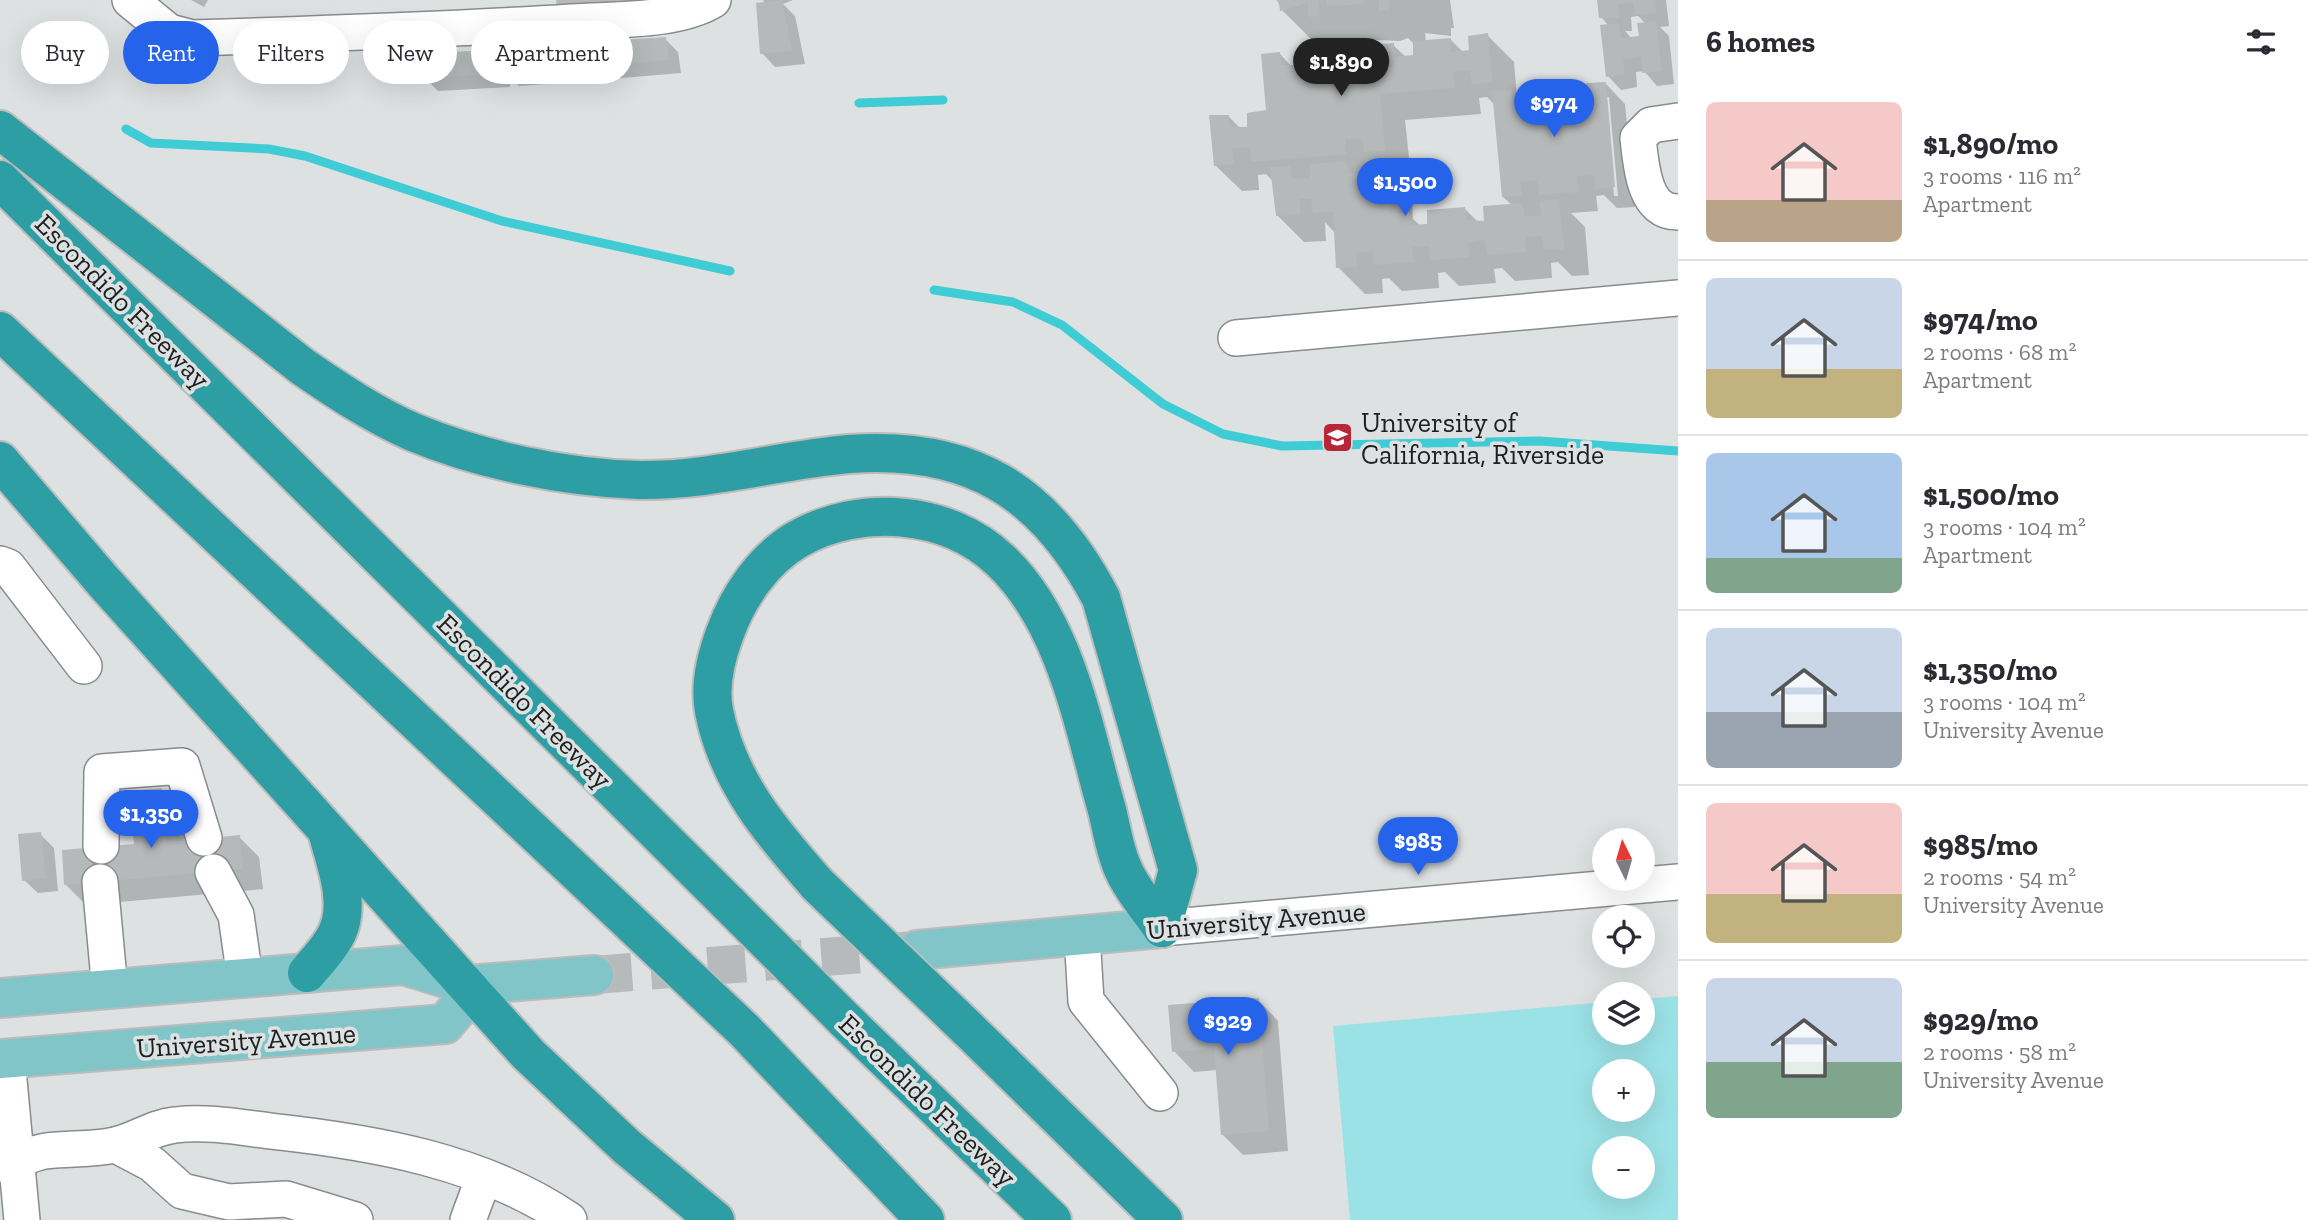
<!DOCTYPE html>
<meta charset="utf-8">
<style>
:root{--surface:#fff;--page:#f2f2f3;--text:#2b2b33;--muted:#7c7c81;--line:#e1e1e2;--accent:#2563eb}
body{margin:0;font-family:"Zilla Slab",serif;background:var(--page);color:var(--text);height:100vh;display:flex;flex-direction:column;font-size:26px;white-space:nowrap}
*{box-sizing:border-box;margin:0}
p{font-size:23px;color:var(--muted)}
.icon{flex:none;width:38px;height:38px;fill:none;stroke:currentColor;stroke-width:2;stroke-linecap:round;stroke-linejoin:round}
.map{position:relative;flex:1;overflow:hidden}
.details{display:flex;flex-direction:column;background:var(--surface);width:630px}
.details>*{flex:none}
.hud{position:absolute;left:21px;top:21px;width:665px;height:63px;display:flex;gap:14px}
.needle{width:46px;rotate:355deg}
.controls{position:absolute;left:1592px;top:828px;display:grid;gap:14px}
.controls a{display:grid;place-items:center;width:63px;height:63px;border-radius:50%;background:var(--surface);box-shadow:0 7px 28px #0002;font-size:35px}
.price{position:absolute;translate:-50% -60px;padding:0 16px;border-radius:24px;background:var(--accent);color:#fff;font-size:23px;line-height:46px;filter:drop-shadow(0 2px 4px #0008)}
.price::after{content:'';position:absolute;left:50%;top:42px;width:21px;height:16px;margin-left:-10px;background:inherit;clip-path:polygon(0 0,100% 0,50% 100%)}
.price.active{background:#222;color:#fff}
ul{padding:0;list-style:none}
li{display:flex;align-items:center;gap:21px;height:175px;padding:0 28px}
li+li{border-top:2px solid var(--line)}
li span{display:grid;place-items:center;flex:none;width:196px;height:140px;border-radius:10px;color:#555}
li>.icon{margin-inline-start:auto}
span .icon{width:84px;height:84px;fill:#fffc;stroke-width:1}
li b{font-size:30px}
h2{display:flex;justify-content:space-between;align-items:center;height:84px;padding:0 28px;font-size:30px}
.pill{padding:0 24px;border-radius:32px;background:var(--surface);box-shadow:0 7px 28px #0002;font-size:24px;line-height:63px}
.pill.active{background:var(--accent);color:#fff}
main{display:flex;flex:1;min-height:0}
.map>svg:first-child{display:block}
.green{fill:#9be2e6;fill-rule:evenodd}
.shadow{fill:#0003;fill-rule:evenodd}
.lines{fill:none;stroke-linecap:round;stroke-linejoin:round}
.stream{stroke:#40ccd4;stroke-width:9}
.building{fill:#b6b9b9}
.major-tunnel{stroke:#b7babb;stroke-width:38;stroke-dasharray:38 19;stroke-linecap:butt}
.minor-casing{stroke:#898c8c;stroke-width:38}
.major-casing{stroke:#bcbcbc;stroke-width:42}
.highway-casing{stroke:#bcbcbc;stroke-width:42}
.minor{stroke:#fff;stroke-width:35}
.major{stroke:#81c5c8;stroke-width:38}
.highway{stroke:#2d9ea4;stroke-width:38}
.highway-bridge-casing{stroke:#bcbcbc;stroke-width:42;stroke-linecap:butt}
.highway-bridge{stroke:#2d9ea4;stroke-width:38}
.labels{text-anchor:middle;stroke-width:7;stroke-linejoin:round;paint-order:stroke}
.street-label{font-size:28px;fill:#1e1f1f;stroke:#dde1e2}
.poi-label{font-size:28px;fill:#1e1f1f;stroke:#dde1e2;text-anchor:start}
</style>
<main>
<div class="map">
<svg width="1678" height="1220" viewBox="0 0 1678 1220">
<rect width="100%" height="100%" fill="#dde1e2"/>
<path class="green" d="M1678,996V1220H1350L1333,1026L1605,1002V1032H1643V999ZM1605,1071H1643V1110H1605ZM1605,1148H1643V1186H1605Z"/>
<g class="shadow">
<polygon points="191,0 208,0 204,7"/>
<polygon points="558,0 653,0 658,27"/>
<polygon points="763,0 793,0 783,4 795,16 805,64 775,67 762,53 766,4"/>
<path d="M1277,0H1450L1454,28H1451V36L1425,33L1426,42L1450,39L1463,52L1471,51L1487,35L1514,62L1517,97L1524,103L1569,86L1583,99H1589L1605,83L1625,104L1635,207L1617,208L1604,195L1596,196L1598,211L1571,213L1585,227L1589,275L1572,276L1558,262L1551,263L1552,278L1515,281L1502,268L1494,269L1496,283L1459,286L1445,272L1438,273L1439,288L1402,291L1389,278L1382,279L1383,293L1365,294L1338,267L1336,234L1325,222L1326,241L1304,242L1277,215L1274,182L1266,174L1258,175L1259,190L1242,191L1215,165L1228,116L1240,128H1249L1268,112L1280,54L1292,67L1301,66L1337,50L1349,62H1357L1356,52L1348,53L1337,42L1319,47L1282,10ZM1408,38L1414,44V57H1406L1393,45L1356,48L1355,39L1400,41ZM1487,97L1496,106L1503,197L1512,205L1486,222H1478L1465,209L1429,226H1421L1413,219L1411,185L1402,177H1411L1405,120L1481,114L1479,98ZM1606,97H1609L1618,196H1614Z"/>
<path d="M1599,0H1666L1669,26L1660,27L1669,36L1674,84L1657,86L1644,71L1636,72L1637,87L1621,90L1608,76L1609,26L1601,17ZM1638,16L1646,24L1641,38L1632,39L1625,31H1632L1631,17Z"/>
<polygon points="665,39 678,52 681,73 610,79 596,65"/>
<polygon points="575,46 588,60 590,81 519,86 510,77 510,87 438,91 424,77 497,52 503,59"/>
<polygon points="161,790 182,811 185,842 239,837 259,857 263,889 86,905 66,885 135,845"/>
<polygon points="40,834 54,848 58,891 38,893 24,880"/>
<polygon points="1258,1000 1278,1021 1288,1151 1243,1155 1222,1134 1217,1070 1194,1072 1174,1051"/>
</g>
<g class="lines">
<g class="stream">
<polyline points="859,103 943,100"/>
<polyline points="126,129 151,143 269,149 305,156 502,221 730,271"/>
<polyline points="934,290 1013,302 1062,325 1163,404 1223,434 1282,446 1540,441 1678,451"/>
</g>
</g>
<g class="building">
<polygon points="556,0 622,0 622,2 557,8"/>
<polygon points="782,0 792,51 760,54 756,3"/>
<polygon points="1276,0 1324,0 1324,2 1319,2 1320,16 1309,17 1308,3 1280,11 1279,2"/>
<polygon points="1326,0 1365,0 1362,4 1333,6 1326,5"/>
<polygon points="1379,0 1389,0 1390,10 1379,11"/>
<polygon points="1597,0 1655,0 1656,13 1635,15 1633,2 1618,4 1619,18 1599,18"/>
<polygon points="1656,21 1662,71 1642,73 1641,56 1623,59 1625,74 1606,77 1600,25 1619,23 1621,38 1639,36 1637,23"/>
<polygon points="1488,33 1492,82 1472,85 1469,71 1453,72 1455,88 1380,94 1385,151 1364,152 1362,138 1345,139 1346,154 1251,162 1249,147 1232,149 1234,164 1214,166 1209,115 1229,115 1230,127 1247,127 1247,113 1266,110 1261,54 1280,52 1281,65 1299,65 1298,51 1338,48 1338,62 1355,60 1355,46 1394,43 1394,57 1413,55 1413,41 1451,38 1451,52 1469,50 1468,36"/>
<polygon points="666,37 669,60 594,66 592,42"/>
<polygon points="576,44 578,68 504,73 501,50"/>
<polygon points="497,50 497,74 422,78 421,53"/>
<polygon points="1606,82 1615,187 1595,189 1594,175 1577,176 1579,192 1539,195 1537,180 1520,182 1522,195 1502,197 1492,91 1512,90 1513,102 1530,101 1529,88 1570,84 1571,98 1587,97 1586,83"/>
<polygon points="1385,157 1389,214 1409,212 1410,225 1427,224 1427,210 1465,207 1467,220 1484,221 1483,206 1522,203 1524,216 1541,216 1540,201 1559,199 1564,249 1543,250 1542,236 1525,237 1527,252 1487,255 1485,240 1468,243 1470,257 1431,260 1429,246 1412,247 1414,262 1374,265 1372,251 1356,253 1357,267 1336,268 1333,212 1313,213 1311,199 1299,199 1300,215 1276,216 1270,167 1290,166 1292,179 1310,178 1310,164 1347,161 1348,174 1366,173 1365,159"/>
<polygon points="162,788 167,842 240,835 243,869 64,885 62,850 134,844 129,791"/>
<polygon points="41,832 46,878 22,881 18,834"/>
<polygon points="1259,998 1269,1131 1221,1135 1214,1049 1172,1052 1168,1005"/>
</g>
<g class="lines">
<polyline class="major-tunnel" points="594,975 915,950"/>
<defs>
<g id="minor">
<path d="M130,0L169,32L192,38C319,34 445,30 572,22C614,19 677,22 713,0"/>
<path d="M1678,121L1651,125L1638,138C1641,163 1643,213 1678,212"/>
<polyline points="1236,338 1678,298"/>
<polyline points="0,564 8,567 84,666"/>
<polyline points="101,846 102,772 182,766 204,838"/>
<polyline points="213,872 236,915 245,978"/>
<polyline points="100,882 110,990"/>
<polyline points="1162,928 1678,882"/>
<polyline points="1082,935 1086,1001 1160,1093"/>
<polyline points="7,1059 22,1220"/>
<polyline points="116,1145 152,1164 182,1191 229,1202 286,1199 355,1220"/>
<path d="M0,1164C17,1163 30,1153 46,1151C68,1148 92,1150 115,1145C135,1141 153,1127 175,1125C206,1121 239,1127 270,1131C372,1142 483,1161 569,1220"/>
<polyline points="468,1220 484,1177"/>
</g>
<g id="major">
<polyline points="917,950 1162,928"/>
<polyline points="0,998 403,965 468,985 594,975"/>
<polyline points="0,1059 445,1024 460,1006 468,985"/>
</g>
<g id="highway">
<path d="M0,130L303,367C338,391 374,415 413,432C480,460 566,478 639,480C711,481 778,460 849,454C970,445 1045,491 1101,598L1178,870L1162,928"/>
<polyline points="0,180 729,904"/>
<polyline points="0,331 619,912"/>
<polyline points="0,461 103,581 528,1054 626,1146 715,1220"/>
<path d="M818,885C772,833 728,782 714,711C709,685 716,657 725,633C738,597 763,559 798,539C860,504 947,510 1000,560C1066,622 1083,726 1107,810C1112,830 1115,853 1124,871C1133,891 1150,910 1162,928"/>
<path d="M307,973C317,961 330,948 337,933C351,904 336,864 328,835"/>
<polyline points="846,1021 1052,1220"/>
<polyline points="967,1028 1163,1220"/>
<polyline points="744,1030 925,1220"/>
</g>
</defs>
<use href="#minor" class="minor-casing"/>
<use href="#major" class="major-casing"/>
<use href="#highway" class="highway-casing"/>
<use href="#minor" class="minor"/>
<use href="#major" class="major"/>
<use href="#highway" class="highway"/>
<defs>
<g id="highway-bridge">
<polyline points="818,885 967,1028"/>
<polyline points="729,904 846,1021"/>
<polyline points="619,912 744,1030"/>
</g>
</defs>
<use href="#highway-bridge" class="highway-bridge-casing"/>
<use href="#highway-bridge" class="highway-bridge"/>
</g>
<defs>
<symbol id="university-square" viewBox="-11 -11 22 22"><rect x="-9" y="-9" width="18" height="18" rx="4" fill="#b82737" stroke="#dde1e2"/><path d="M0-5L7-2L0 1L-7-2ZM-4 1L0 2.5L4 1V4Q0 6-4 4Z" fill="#fff"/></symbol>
</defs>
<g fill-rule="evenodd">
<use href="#university-square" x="1320" y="420" width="35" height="35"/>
</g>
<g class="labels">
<g class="street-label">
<text transform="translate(123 301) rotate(45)" y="10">Escondido Freeway</text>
<text transform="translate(525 701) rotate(45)" y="10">Escondido Freeway</text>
<text transform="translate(1256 920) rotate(-5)" y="10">University Avenue</text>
<text transform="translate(246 1040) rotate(-4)" y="10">University Avenue</text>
<text transform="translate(928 1100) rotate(44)" y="10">Escondido Freeway</text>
</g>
<g class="poi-label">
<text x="1361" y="432">University of<tspan x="1361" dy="32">California, Riverside</tspan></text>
</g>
</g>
</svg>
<div class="controls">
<a><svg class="needle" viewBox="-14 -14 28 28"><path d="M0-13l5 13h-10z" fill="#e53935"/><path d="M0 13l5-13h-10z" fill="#7c7c81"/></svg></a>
<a><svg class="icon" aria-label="locate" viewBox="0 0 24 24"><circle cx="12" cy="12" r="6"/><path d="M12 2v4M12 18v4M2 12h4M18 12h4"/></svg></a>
<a><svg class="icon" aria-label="layers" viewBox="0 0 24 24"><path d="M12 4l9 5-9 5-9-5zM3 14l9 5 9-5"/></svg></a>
<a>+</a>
<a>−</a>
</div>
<b class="price active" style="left:1341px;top:98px">$1,890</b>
<b class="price" style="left:1554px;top:139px">$974</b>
<b class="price" style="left:1405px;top:218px">$1,500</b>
<b class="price" style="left:151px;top:850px">$1,350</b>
<b class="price" style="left:1418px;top:877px">$985</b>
<b class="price" style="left:1228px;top:1057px">$929</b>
<div class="hud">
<a class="pill">Buy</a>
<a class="pill active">Rent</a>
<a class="pill">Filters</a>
<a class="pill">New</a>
<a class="pill">Apartment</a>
</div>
</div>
<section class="details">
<h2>6 homes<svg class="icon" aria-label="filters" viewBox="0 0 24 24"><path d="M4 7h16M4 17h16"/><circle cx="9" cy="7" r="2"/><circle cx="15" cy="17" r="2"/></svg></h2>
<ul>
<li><span style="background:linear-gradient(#f6c9c9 70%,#b9a48a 0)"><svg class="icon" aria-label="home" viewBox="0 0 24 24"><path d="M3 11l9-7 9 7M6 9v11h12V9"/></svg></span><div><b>$1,890/mo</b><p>3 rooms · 116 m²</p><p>Apartment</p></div></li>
<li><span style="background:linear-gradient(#c9d6e8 65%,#c2b280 0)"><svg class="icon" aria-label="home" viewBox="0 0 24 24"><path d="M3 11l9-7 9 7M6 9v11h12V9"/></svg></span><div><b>$974/mo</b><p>2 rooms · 68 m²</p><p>Apartment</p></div></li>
<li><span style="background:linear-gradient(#a9c7e8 75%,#7fa58c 0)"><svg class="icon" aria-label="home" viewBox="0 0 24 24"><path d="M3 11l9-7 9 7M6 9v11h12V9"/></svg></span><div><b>$1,500/mo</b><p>3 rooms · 104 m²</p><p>Apartment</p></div></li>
<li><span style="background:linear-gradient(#c9d6e8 60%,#9aa5b1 0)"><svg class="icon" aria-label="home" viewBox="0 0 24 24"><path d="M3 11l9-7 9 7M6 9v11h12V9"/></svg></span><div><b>$1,350/mo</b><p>3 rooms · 104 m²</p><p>University Avenue</p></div></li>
<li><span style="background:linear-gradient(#f6c9c9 65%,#c2b280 0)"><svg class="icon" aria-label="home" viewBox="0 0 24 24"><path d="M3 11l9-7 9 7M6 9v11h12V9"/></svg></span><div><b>$985/mo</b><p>2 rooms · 54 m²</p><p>University Avenue</p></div></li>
<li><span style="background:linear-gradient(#c9d6e8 60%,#7fa58c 0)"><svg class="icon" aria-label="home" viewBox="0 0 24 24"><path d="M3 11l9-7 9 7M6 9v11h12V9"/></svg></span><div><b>$929/mo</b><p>2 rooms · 58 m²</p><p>University Avenue</p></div></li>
</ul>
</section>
</main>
